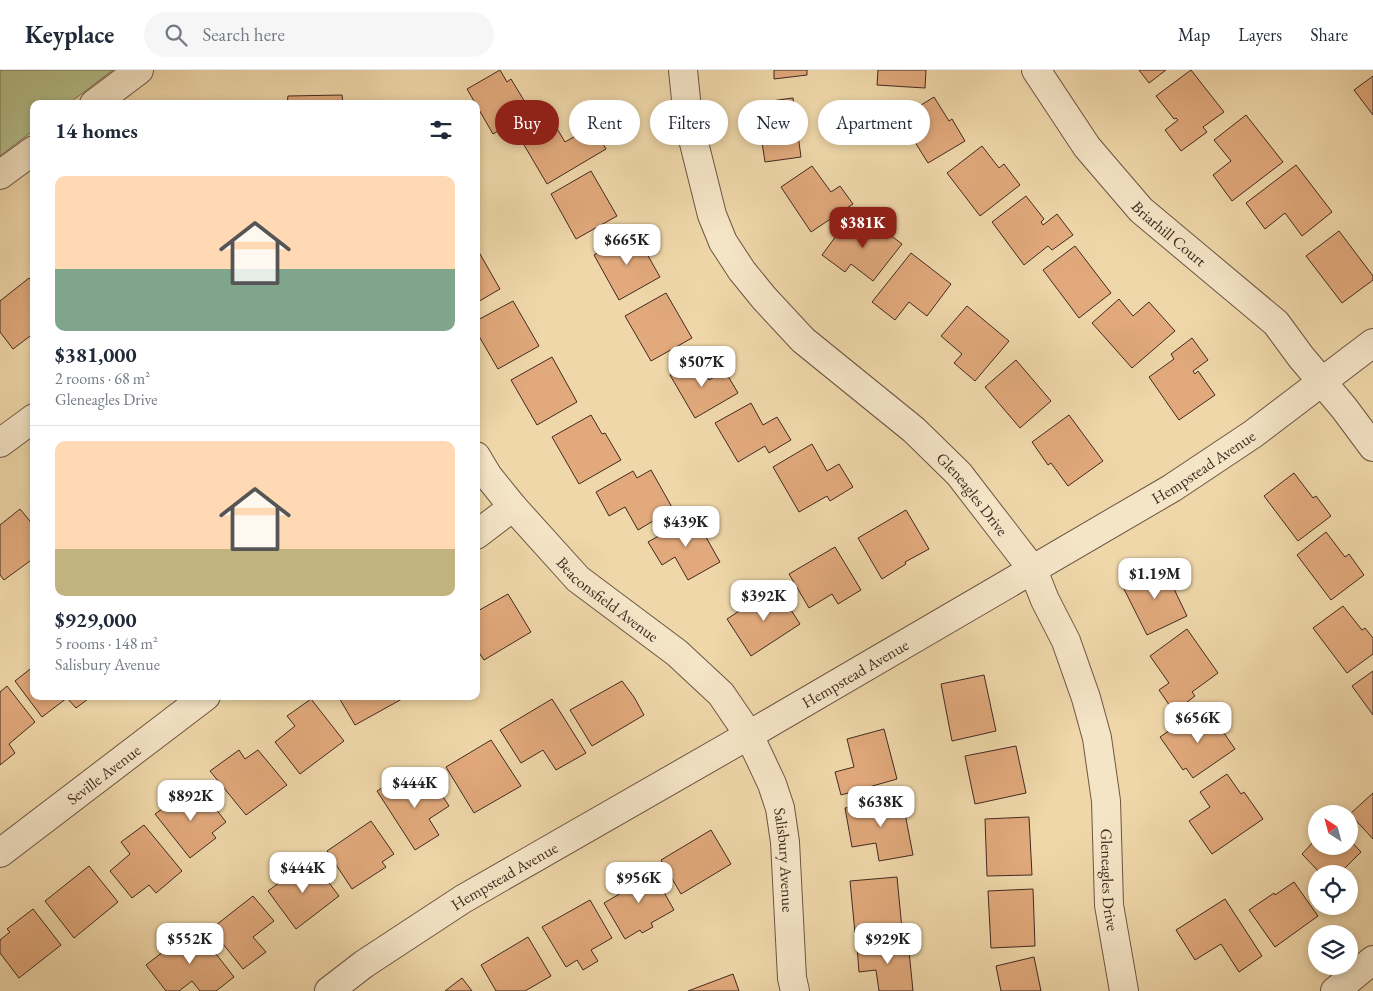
<!DOCTYPE html>
<meta charset="utf-8">
<style>
:root{--surface:#fff;--page:#f6f6f7;--text:#1f2937;--muted:#747a83;--line:#e0e1e3;--accent:#8f2418}
body{margin:0;font-family:"EB Garamond",serif;background:var(--page);color:var(--text);height:100vh;display:flex;flex-direction:column;font-size:19px;white-space:nowrap}
*{box-sizing:border-box;margin:0}
p{font-size:16px;color:var(--muted)}
.icon{flex:none;width:28px;height:28px;fill:none;stroke:currentColor;stroke-width:2;stroke-linecap:round;stroke-linejoin:round}
.map{position:relative;flex:1;overflow:hidden}
.panel{position:absolute;left:30px;top:30px;width:450px;height:600px;display:flex;flex-direction:column;background:var(--surface);border-radius:10px;box-shadow:0 2px 8px #0003}
.panel>*{flex:none}
.guide{position:absolute;left:495px;top:30px;width:475px;height:45px;display:flex;gap:10px}
.needle{width:32px;rotate:324deg}
.buttons{position:absolute;left:1308px;top:735px;display:grid;gap:10px}
.buttons a{display:grid;place-items:center;width:50px;height:50px;border-radius:50%;background:var(--surface);box-shadow:0 2px 8px #0003;font-size:25px}
.price{position:absolute;translate:-50% -42px;padding:0 11px;border-radius:10px;background:#fff;color:#222;font-size:16px;line-height:32px;filter:drop-shadow(0 1px 2px #0008)}
.price::after{content:'';position:absolute;left:50%;top:30px;width:15px;height:11px;margin-left:-8px;background:inherit;clip-path:polygon(0 0,100% 0,50% 100%)}
.price.active{background:var(--accent);color:#fff}
ul{padding:0;list-style:none}
li{display:grid;align-content:center;gap:10px;height:265px;padding:0 25px}
li+li{border-top:1px solid var(--line)}
li span{display:grid;place-items:center;height:155px;border-radius:10px;color:#555}
li>.icon{margin-inline-start:auto}
span .icon{width:90px;height:90px;fill:#fffc;stroke-width:1}
li b{font-size:21px}
h2{display:flex;justify-content:space-between;align-items:center;height:60px;padding:0 25px;font-size:21px}
.chip{padding:0 18px;border-radius:22px;background:var(--surface);box-shadow:0 2px 8px #0003;font-size:18px;line-height:45px}
.chip.active{background:var(--accent);color:#fff}
header{display:flex;align-items:center;gap:30px;box-sizing:border-box;height:70px;padding:0 25px;background:var(--surface);border-bottom:1px solid var(--line)}
header strong{font-size:24px}
nav{display:flex;gap:28px;margin-inline-start:auto;font-size:18px}
.search{width:350px;height:45px;background:var(--page);display:flex;align-items:center;gap:12px;box-sizing:border-box;padding:0 18px;border-radius:28px;color:var(--muted);font-size:19px}
.map>svg:first-child{display:block}
.green{fill:#b5bf8b;stroke:#7b7456}
.building{fill:#e1a97c;stroke:#412a21}
.lines{fill:none;stroke-linecap:round;stroke-linejoin:round}
.minor-casing{stroke:#6c5543;stroke-width:30}
.minor{stroke:#f5e5c7;stroke-width:28}
.labels{text-anchor:middle;stroke-width:5;stroke-linejoin:round;paint-order:stroke}
.street-label{font-size:16px;fill:#412a21;stroke:#f5e5c7}
</style>
<header>
<strong>Keyplace</strong>
<div class="search"><svg class="icon" aria-label="search" viewBox="0 0 24 24"><circle cx="10" cy="10" r="6"/><path d="M15 15l6 6"/></svg>Search here</div>
<nav><a>Map</a><a>Layers</a><a>Share</a></nav>
</header>
<div class="map">
<svg width="1373" height="921" viewBox="0 0 1373 921">
<rect width="100%" height="100%" fill="#efd7a9"/>
<filter id="stains"><feTurbulence type="fractalNoise" baseFrequency=".004" numOctaves="4"/><feColorMatrix values="0 0 0 0 .2 0 0 0 0 .09 0 0 0 0 .02 0 0 0 .5 -.17"/></filter>
<radialGradient id="worn" r=".72"><stop offset=".6" stop-color="#630" stop-opacity="0"/><stop offset="1" stop-color="#630" stop-opacity=".3"/></radialGradient>
<polygon class="green" points="0,0 113,0 68,34 34,34 34,60 0,86"/>
<g class="building">
<polygon points="500,0 507,12 511,9 531,42 493,64 467,19"/>
<polygon points="774,0 807,0 807,5 774,9"/>
<polygon points="878,0 926,0 925,18 877,15"/>
<polygon points="1139,0 1166,0 1149,13"/>
<polygon points="1191,0 1224,42 1203,57 1207,62 1181,81 1165,60 1178,50 1176,48 1174,49 1156,26"/>
<polygon points="1373,6 1373,45 1354,20"/>
<polygon points="342,25 343,34 287,34 288,26"/>
<polygon points="934,27 949,51 952,49 965,71 928,93 900,48"/>
<polygon points="793,28 801,87 765,92 756,33"/>
<polygon points="549,45 565,72 593,56 606,79 547,114 517,63"/>
<polygon points="1246,45 1283,92 1232,131 1213,105 1231,91 1214,70"/>
<polygon points="982,76 999,98 1004,94 1020,115 980,146 947,103"/>
<polygon points="1296,95 1332,142 1302,166 1285,143 1265,159 1246,133"/>
<polygon points="812,96 831,122 840,116 853,134 811,162 781,117"/>
<polygon points="591,101 617,146 576,169 551,124"/>
<polygon points="1026,126 1044,149 1041,152 1043,155 1057,144 1073,165 1052,180 1048,176 1024,195 992,152"/>
<polygon points="864,145 902,174 873,211 851,194 845,202 822,185 839,162 846,168"/>
<polygon points="634,161 660,207 619,230 594,185"/>
<polygon points="1339,161 1373,206 1373,210 1342,233 1306,186"/>
<polygon points="1075,176 1111,223 1079,248 1043,200"/>
<polygon points="476,177 500,219 476,233"/>
<polygon points="911,183 951,214 927,246 909,232 895,250 872,232"/>
<polygon points="29,208 34,214 34,263 13,279 0,262 0,231"/>
<polygon points="666,223 692,268 651,291 625,246"/>
<polygon points="1119,229 1133,246 1149,232 1175,261 1132,298 1092,253"/>
<polygon points="513,231 539,276 498,299 476,261 476,251"/>
<polygon points="967,236 1009,271 975,311 954,293 962,284 941,266"/>
<polygon points="1192,268 1208,290 1193,301 1195,304 1198,301 1215,325 1179,350 1149,307 1174,289 1171,284"/>
<polygon points="552,287 577,332 537,355 511,310"/>
<polygon points="697,290 709,310 725,301 738,323 695,348 670,305"/>
<polygon points="1016,290 1051,331 1020,358 985,317"/>
<polygon points="751,333 763,355 777,347 791,370 769,383 765,376 738,392 715,353"/>
<polygon points="591,345 602,364 605,363 621,390 579,414 552,367"/>
<polygon points="1069,345 1103,391 1068,416 1051,393 1048,395 1032,372"/>
<polygon points="812,374 827,401 839,394 853,417 830,431 827,426 799,442 773,397"/>
<polygon points="651,400 673,439 638,460 625,437 609,446 596,422 633,401 637,408"/>
<polygon points="1294,403 1313,428 1316,426 1331,446 1298,471 1264,426"/>
<polygon points="20,439 34,456 34,488 4,510 0,505 0,455"/>
<polygon points="906,440 929,479 905,492 906,494 882,509 858,468"/>
<polygon points="694,446 720,492 688,510 675,487 662,495 648,472"/>
<polygon points="1326,462 1345,487 1349,484 1364,505 1331,530 1297,485"/>
<polygon points="835,477 861,520 838,534 832,524 809,538 789,504"/>
<polygon points="1163,496 1187,546 1147,565 1122,515"/>
<polygon points="776,517 800,554 751,586 727,549"/>
<polygon points="508,524 531,562 484,590 476,578 476,542"/>
<polygon points="1343,536 1362,560 1365,558 1373,568 1373,584 1347,603 1313,558"/>
<polygon points="1187,559 1218,603 1192,622 1195,626 1174,642 1159,620 1169,613 1150,586"/>
<polygon points="34,596 34,626 92,626 76,638 67,628 42,647 15,611"/>
<polygon points="1373,601 1373,645 1352,616"/>
<polygon points="984,605 996,661 952,671 941,614"/>
<polygon points="622,611 634,627 644,645 592,676 570,640"/>
<polygon points="7,616 35,652 9,674 15,683 0,695 0,622"/>
<polygon points="338,626 401,626 402,629 355,655"/>
<polygon points="311,629 344,671 300,704 275,672 295,656 287,646"/>
<polygon points="552,629 586,683 556,700 543,680 521,693 500,660"/>
<polygon points="1208,640 1235,679 1193,708 1186,698 1183,700 1160,667 1183,651 1186,655"/>
<polygon points="884,659 897,709 841,725 835,702 854,697 847,669"/>
<polygon points="491,670 521,716 474,743 446,697"/>
<polygon points="1016,676 1026,723 975,734 965,686"/>
<polygon points="239,680 245,689 258,680 287,715 246,745 210,701"/>
<polygon points="1227,704 1241,724 1244,722 1263,749 1212,784 1189,751 1210,737 1200,722"/>
<polygon points="430,707 449,736 429,749 439,765 415,780 377,721 396,709 405,723"/>
<polygon points="202,721 226,752 212,763 216,768 190,788 155,744 184,723 189,731"/>
<polygon points="1373,723 1373,769 1350,744"/>
<polygon points="902,728 913,785 879,791 876,773 852,777 845,738"/>
<polygon points="1029,747 1032,805 987,806 985,749"/>
<polygon points="371,751 394,784 382,792 386,797 352,819 327,781"/>
<polygon points="144,755 182,801 156,823 149,815 132,828 110,801 130,784 121,772"/>
<polygon points="711,760 731,794 681,824 661,790"/>
<polygon points="1316,769 1316,776 1349,776 1349,769 1361,782 1343,800 1347,804 1321,804 1302,784"/>
<polygon points="311,789 339,826 296,859 268,821"/>
<polygon points="89,796 118,832 74,868 45,831"/>
<polygon points="649,796 674,840 651,853 653,857 642,863 640,860 625,869 604,833 630,818 625,809"/>
<polygon points="897,807 902,859 855,863 850,811"/>
<polygon points="1294,812 1318,846 1275,877 1249,840 1274,823 1275,825"/>
<polygon points="1033,819 1035,876 991,878 988,821"/>
<polygon points="253,826 274,851 253,867 266,882 243,899 211,859"/>
<polygon points="1225,829 1262,886 1239,902 1221,874 1195,890 1176,860"/>
<polygon points="590,830 612,868 591,880 598,891 583,900 577,890 566,897 542,857"/>
<polygon points="33,839 61,875 19,908 0,883 0,870 10,862 7,859"/>
<polygon points="195,857 234,907 216,921 200,921 192,911 179,921 166,921 146,895"/>
<polygon points="528,867 551,906 525,921 496,921 481,895"/>
<polygon points="908,871 913,921 879,921 876,900 859,902 857,876"/>
<polygon points="1034,887 1041,921 1001,921 996,896"/>
<polygon points="733,904 739,921 688,921"/>
<polygon points="462,908 472,921 445,921"/>
</g>
<g class="lines">
<defs>
<g id="minor">
<path id="s1" d="M683,0L688,49L712,145L723,172L742,201L764,228L803,270L914,360L959,404L1033,500L1045,530L1066,571L1086,628L1097,668L1106,731L1109,835L1124,921"/>
<path id="s2" d="M1036,0L1087,77L1141,140L1276,253L1301,287L1344,338L1373,377"/>
<polyline points="94,34 139,0"/>
<polyline points="0,105 34,80"/>
<polyline points="0,373 34,348"/>
<path id="s3" d="M476,386L488,406L513,437L578,509L677,583L721,624L749,665L772,714L780,738L785,772L792,908L795,921"/>
<polyline points="476,465 513,437"/>
<path id="s4" d="M0,783L206,626"/>
<path id="s5" d="M329,921L364,894L463,829L749,665L1172,418L1253,364L1373,273"/>
<polyline points="1335,921 1373,890"/>
</g>
</defs>
<use href="#minor" class="minor-casing"/>
<use href="#minor" class="minor"/>
</g>
<g class="labels">
<g class="street-label">
<text dy="6" stroke="none"><textPath href="#s2" startOffset="212">Briarhill Court</textPath></text>
<text dy="6" stroke="none"><textPath href="#s5" startOffset="1020">Hempstead Avenue</textPath></text>
<text dy="6" stroke="none"><textPath href="#s1" startOffset="534">Gleneagles Drive</textPath></text>
<text dy="6" stroke="none"><textPath href="#s3" startOffset="196">Beaconsfield Avenue</textPath></text>
<text dy="6" stroke="none"><textPath href="#s5" startOffset="615">Hempstead Avenue</textPath></text>
<text dy="6" stroke="none"><textPath href="#s4" startOffset="130">Seville Avenue</textPath></text>
<text dy="6" stroke="none"><textPath href="#s3" startOffset="525">Salisbury Avenue</textPath></text>
<text dy="6" stroke="none"><textPath href="#s5" startOffset="210">Hempstead Avenue</textPath></text>
<text dy="6" stroke="none"><textPath href="#s1" startOffset="954">Gleneagles Drive</textPath></text>
</g>
</g>
<rect width="100%" height="100%" filter="url(#stains)"/>
<rect width="100%" height="100%" fill="url(#worn)"/>
</svg>
<div class="buttons">
<a><svg class="needle" viewBox="-14 -14 28 28"><path d="M0-13l5 13h-10z" fill="#e53935"/><path d="M0 13l5-13h-10z" fill="#747a83"/></svg></a>
<a><svg class="icon" aria-label="locate" viewBox="0 0 24 24"><circle cx="12" cy="12" r="6"/><path d="M12 2v4M12 18v4M2 12h4M18 12h4"/></svg></a>
<a><svg class="icon" aria-label="layers" viewBox="0 0 24 24"><path d="M12 4l9 5-9 5-9-5zM3 14l9 5 9-5"/></svg></a>
</div>
<b class="price active" style="left:863px;top:179px">$381K</b>
<b class="price" style="left:627px;top:196px">$665K</b>
<b class="price" style="left:702px;top:318px">$507K</b>
<b class="price" style="left:686px;top:478px">$439K</b>
<b class="price" style="left:1155px;top:530px">$1.19M</b>
<b class="price" style="left:764px;top:552px">$392K</b>
<b class="price" style="left:1198px;top:674px">$656K</b>
<b class="price" style="left:415px;top:739px">$444K</b>
<b class="price" style="left:191px;top:752px">$892K</b>
<b class="price" style="left:881px;top:758px">$638K</b>
<b class="price" style="left:303px;top:824px">$444K</b>
<b class="price" style="left:639px;top:834px">$956K</b>
<b class="price" style="left:190px;top:895px">$552K</b>
<b class="price" style="left:888px;top:895px">$929K</b>
<div class="guide">
<a class="chip active">Buy</a>
<a class="chip">Rent</a>
<a class="chip">Filters</a>
<a class="chip">New</a>
<a class="chip">Apartment</a>
</div>
<section class="panel">
<h2>14 homes<svg class="icon" aria-label="filters" viewBox="0 0 24 24"><path d="M4 7h16M4 17h16"/><circle cx="9" cy="7" r="2"/><circle cx="15" cy="17" r="2"/></svg></h2>
<ul>
<li><span style="background:linear-gradient(#ffd9b3 60%,#7fa58c 0)"><svg class="icon" aria-label="home" viewBox="0 0 24 24"><path d="M3 11l9-7 9 7M6 9v11h12V9"/></svg></span><div><b>$381,000</b><p>2 rooms · 68 m²</p><p>Gleneagles Drive</p></div></li>
<li><span style="background:linear-gradient(#ffd9b3 70%,#c2b280 0)"><svg class="icon" aria-label="home" viewBox="0 0 24 24"><path d="M3 11l9-7 9 7M6 9v11h12V9"/></svg></span><div><b>$929,000</b><p>5 rooms · 148 m²</p><p>Salisbury Avenue</p></div></li>
</ul>
</section>
</div>
